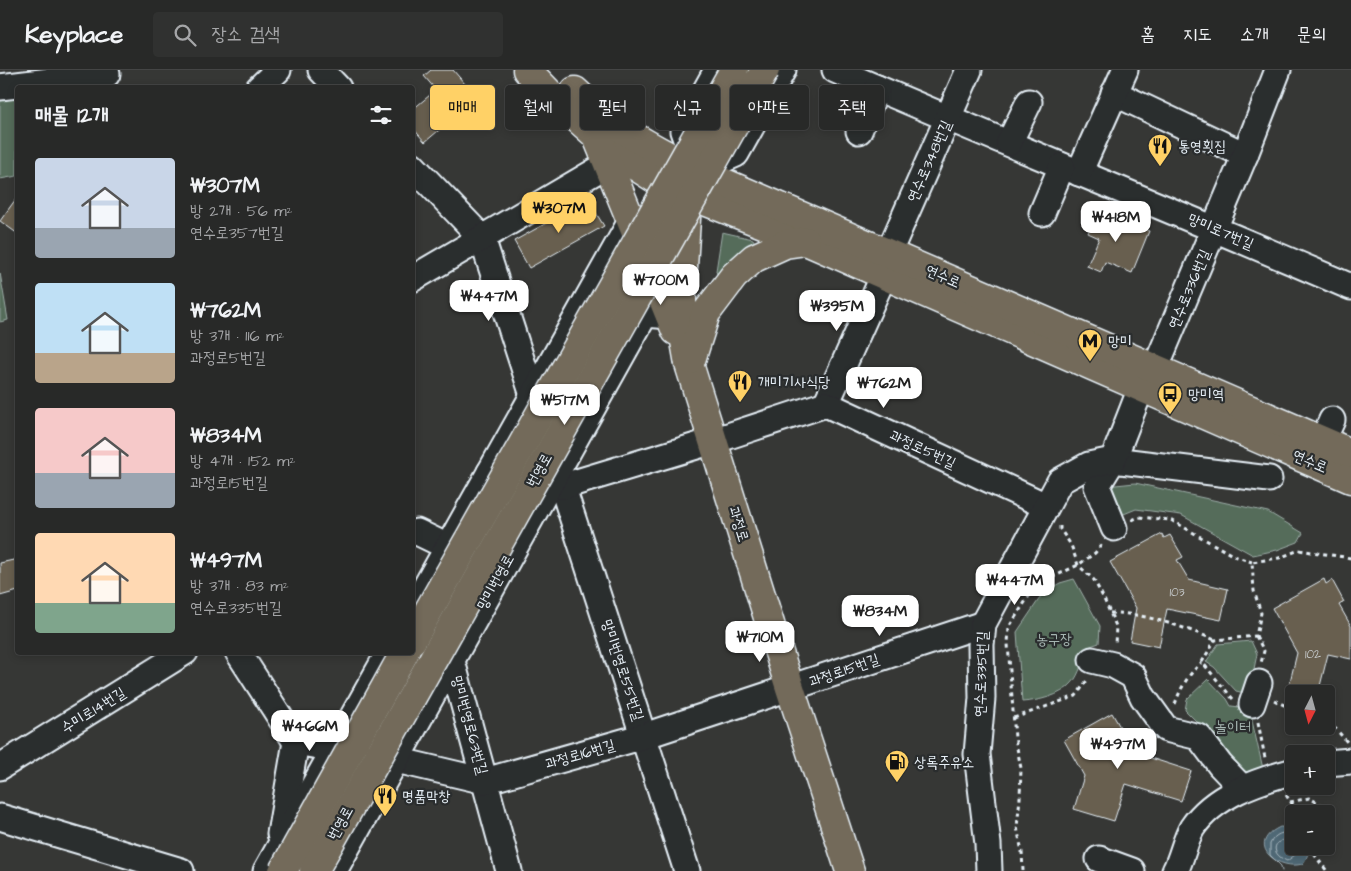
<!DOCTYPE html>
<html lang="ko">
<meta charset="utf-8">
<style>
:root{--surface:#282928;--page:#303130;--text:#f1f3f6;--muted:#a5a6a8;--line:#444545;--accent:#ffd166}
body{margin:0;font-family:"Architects Daughter","Poor Story",sans-serif;background:var(--page);color:var(--text);height:100vh;display:flex;flex-direction:column;font-size:19px;white-space:nowrap}
*{box-sizing:border-box;margin:0}
p{font-size:16px;color:var(--muted)}
.icon{flex:none;width:28px;height:28px;fill:none;stroke:currentColor;stroke-width:2;stroke-linecap:round;stroke-linejoin:round}
.map{position:relative;flex:1;overflow:hidden}
.sheet{position:absolute;left:15px;top:15px;width:400px;height:570px;display:flex;flex-direction:column;background:var(--surface);border-radius:5px;box-shadow:0 2px 8px #0003,0 0 0 1px var(--line)}
.sheet>*{flex:none}
.hud{position:absolute;left:430px;top:15px;width:475px;height:45px;display:flex;gap:10px}
.needle{width:32px;rotate:186deg}
.fabs{position:absolute;left:1285px;top:615px;display:grid;gap:10px}
.fabs a{display:grid;place-items:center;width:50px;height:50px;border-radius:5px;background:var(--surface);box-shadow:0 2px 8px #0003,0 0 0 1px var(--line);font-size:25px}
.price{position:absolute;translate:-50% -42px;padding:0 11px;border-radius:10px;background:#fff;color:#222;font-size:16px;line-height:32px;filter:drop-shadow(0 1px 2px #0008)}
.price::after{content:'';position:absolute;left:50%;top:30px;width:15px;height:11px;margin-left:-8px;background:inherit;clip-path:polygon(0 0,100% 0,50% 100%)}
.price.active{background:var(--accent);color:#111}
ul{padding:0;list-style:none}
li{display:flex;align-items:center;gap:15px;height:125px;padding:0 20px}
li span{display:grid;place-items:center;flex:none;width:140px;height:100px;border-radius:5px;color:#555}
li>.icon{margin-inline-start:auto}
span .icon{width:60px;height:60px;fill:#fffc;stroke-width:1}
li b{font-size:21px}
h2{display:flex;justify-content:space-between;align-items:center;height:60px;padding:0 20px;font-size:21px}
.pill{padding:0 18px;border-radius:5px;background:var(--surface);box-shadow:0 2px 8px #0003,0 0 0 1px var(--line);font-size:18px;line-height:45px}
.pill.active{background:var(--accent);color:#111}
header{display:flex;align-items:center;gap:30px;box-sizing:border-box;height:70px;padding:0 25px;background:var(--surface);border-bottom:1px solid var(--line)}
header strong{font-size:24px}
nav{display:flex;gap:28px;margin-inline-start:auto;font-size:18px}
.search{width:350px;height:45px;background:var(--page);display:flex;align-items:center;gap:12px;box-sizing:border-box;padding:0 18px;border-radius:5px;color:var(--muted);font-size:19px}
.map>svg:first-child{display:block}
.green{fill:#546c5a;stroke:#9eaea9}
.water{fill:#4f6874;stroke:#8c9fa9}
.lines{fill:none;stroke-linecap:round;stroke-linejoin:round}
.shore{stroke:#abbac3;stroke-width:1}
.building{fill:#675f4f;stroke:#e8f1f8}
.minor-casing{stroke:#e8f1f8;stroke-width:29}
.major-casing{stroke:#e8f1f8;stroke-width:31}
.path{stroke:#e8f1f8;stroke-width:3;stroke-dasharray:4 4;stroke-linecap:butt}
.minor{stroke:#2a2d2e;stroke-width:25}
.major{stroke:#736b5a;stroke-width:28}
.highway-bridge-casing{stroke:#e8f1f8;stroke-width:31;stroke-linecap:butt}
.highway-bridge{stroke:#736b5a;stroke-width:28}
.labels{text-anchor:middle;stroke-width:4.5;stroke-linejoin:round;paint-order:stroke}
.number-label{font-size:12px;fill:#c8ccce}
.poi-label{font-size:15px;fill:#e8f1f8;stroke:#2a2d2e;text-anchor:start}
.street-label{font-size:15px;fill:#e8f1f8;stroke:#2a2d2e}
.park-label{font-size:15px;fill:#a5b5b1;stroke:#2a2d2e}
</style>
<header>
<strong>Keyplace</strong>
<div class="search"><svg class="icon" aria-label="search" viewBox="0 0 24 24"><circle cx="10" cy="10" r="6"/><path d="M15 15l6 6"/></svg>장소 검색</div>
<nav><a>홈</a><a>지도</a><a>소개</a><a>문의</a></nav>
</header>
<div class="map">
<svg width="1351" height="801" viewBox="0 0 1351 801">
<rect width="100%" height="100%" fill="#363735"/>
<filter id="ink" filterUnits="userSpaceOnUse"><feTurbulence type="fractalNoise" baseFrequency=".02" numOctaves="2"/><feDisplacementMap in="SourceGraphic" scale="10" xChannelSelector="R" yChannelSelector="G"/><feConvolveMatrix kernelMatrix="1 2 1 2 8 2 1 2 1" color-interpolation-filters="sRGB"/></filter>
<g filter="url(#ink)">
<g class="green">
<polygon points="17,28 17,106 0,109 0,30"/>
<polygon points="722,162 753,169 755,173 721,204 717,204 716,201"/>
<polygon points="0,203 8,250 0,252"/>
<polygon points="1135,413 1268,442 1303,463 1298,472 1277,480 1253,485 1181,445 1136,439 1119,446 1106,416"/>
<path d="M1074,509L1100,556L1099,573L1088,577C1084,587 1079,606 1072,613C1061,626 1038,631 1022,632L1017,562L1044,522L1060,513Z"/>
<polygon points="1251,571 1257,584 1249,624 1236,621 1214,597 1206,592 1218,574"/>
<polygon points="1208,609 1227,629 1231,636 1249,638 1264,703 1241,708 1205,660 1185,640 1187,629"/>
</g>
<path class="water" d="M1280,757L1294,758V776H1308C1309,783 1307,789 1302,794C1278,801 1244,774 1280,757Z"/>
<g class="lines">
<g class="shore">
<path d="M1294,769C1273,767 1268,783 1287,791L1295,785L1297,776"/>
<path d="M1282,801L1281,796L1270,785V774C1275,763 1283,762 1294,762"/>
</g>
</g>
<g class="building">
<polygon points="431,0 453,0 477,28 425,72 412,57 412,40 436,20 424,6"/>
<polygon points="18,126 18,164 0,151"/>
<polygon points="588,130 604,156 529,198 514,171"/>
<polygon points="1098,140 1149,161 1132,203 1105,192 1101,202 1087,196 1099,168 1088,163"/>
<polygon points="1162,464 1164,468 1170,465 1183,487 1177,490 1189,510 1228,519 1221,550 1167,539 1159,577 1130,571 1136,538 1110,492"/>
<polygon points="18,489 18,521 0,526 0,493"/>
<polygon points="1324,509 1326,514 1332,510 1344,532 1339,535 1351,556 1351,589 1328,584 1318,624 1287,624 1297,583 1272,538"/>
<polygon points="1112,643 1135,683 1191,701 1181,731 1126,714 1114,751 1074,739 1084,706 1064,670"/>
</g>
<g class="lines">
<defs>
<g id="minor">
<polyline points="321,0 338,18"/>
<path d="M835,0C1006,74 1180,143 1351,217"/>
<polyline points="0,17 107,4"/>
<polyline points="259,18 278,0"/>
<polyline points="1114,23 1245,85"/>
<polyline points="859,61 877,18"/>
<polyline points="1009,73 1029,32"/>
<polyline points="695,94 683,61 717,0"/>
<polyline points="412,95 482,168 687,801"/>
<polyline points="702,99 736,84 783,0"/>
<polyline points="1079,103 1125,0"/>
<polyline points="1042,143 1062,96"/>
<polyline points="889,182 969,0"/>
<polyline points="412,209 608,94"/>
<polyline points="1155,299 1245,85 1278,0"/>
<polyline points="826,334 884,205"/>
<polyline points="1314,390 1332,350"/>
<polyline points="490,402 548,417 564,416 713,371 826,334 1046,436"/>
<polyline points="1114,458 1097,416 1113,390 1269,409"/>
<polyline points="417,462 448,477"/>
<polyline points="431,514 509,801"/>
<polyline points="412,541 631,151"/>
<polyline points="238,582 296,672 396,690 485,711 644,666 983,554"/>
<polyline points="1092,590 1113,595 1133,606 1143,627 1166,659 1199,667 1220,695 1242,718"/>
<polyline points="1252,634 1259,613"/>
<polyline points="1326,693 1351,691"/>
<polyline points="0,697 185,582"/>
<polyline points="0,747 181,801"/>
<polyline points="280,764 296,672"/>
<polyline points="1099,789 1132,801"/>
<polyline points="266,801 389,582"/>
<polyline points="334,801 645,244 670,246"/>
<polyline points="989,801 988,774 977,684 982,628 981,575 983,554 1060,411 1089,395 1113,390 1141,318"/>
<path d="M1175,801C1182,788 1185,770 1192,758C1214,725 1257,711 1294,701"/>
</g>
<g id="major">
<polyline points="527,0 551,25 597,66 632,94 654,108 687,124 806,171 1351,409"/>
<path d="M575,21C610,56 654,79 697,101L1351,383"/>
<polyline points="597,67 676,261"/>
<polyline points="687,133 682,213 682,254 689,294 790,618 850,801"/>
<polyline points="691,290 706,243 734,206 754,188 785,174 806,171"/>
</g>
</defs>
<use href="#minor" class="minor-casing"/>
<use href="#major" class="major-casing"/>
<g class="path">
<polyline points="1132,450 1139,447 1171,450 1234,486 1252,492"/>
<polyline points="1060,456 1060,459 1071,475 1078,495 1094,510 1103,527 1116,556 1115,575"/>
<path d="M1110,543C1142,542 1186,558 1215,570"/>
<polyline points="1256,566 1264,581 1261,593"/>
<polyline points="1233,629 1202,592 1215,570 1256,566 1261,543 1254,521 1252,492 1279,488 1299,480 1351,488"/>
<polyline points="1274,630 1294,640"/>
<path d="M1175,634C1181,617 1188,605 1202,592"/>
<polyline points="1014,648 1076,626 1088,609"/>
<polyline points="1258,652 1265,688"/>
<polyline points="1326,654 1336,659 1347,672"/>
<polyline points="1286,725 1299,744"/>
<polyline points="1290,732 1309,728 1324,736 1324,744"/>
<polyline points="1312,776 1316,787 1327,801"/>
<polyline points="1023,801 1022,782 1017,757 1020,728 1021,698 1015,668 1008,574 1009,557 1029,526 1051,508 1078,495 1095,483 1103,473"/>
</g>
<use href="#minor" class="minor"/>
<use href="#major" class="major"/>
<defs>
<g id="highway-bridge">
<polyline points="412,570 734,0"/>
<polyline points="283,801 405,582"/>
<polyline points="314,801 765,0"/>
</g>
</defs>
<use href="#highway-bridge" class="highway-bridge-casing"/>
<use href="#highway-bridge" class="highway-bridge"/>
</g>
</g>
<defs>
<symbol id="restaurant-pin" viewBox="-11 -11 22 30"><path d="M0 17L-7.5 6A9.5 9.5 0 1 1 7.5 6Z" fill="#ffd166" stroke="#2a2d2e"/><path d="M-5-6h1v4h1v-4h1v4h1v-4h1v5L-1.5 .5V6h-2V.5L-5-1ZM5-6V6H3V1.5H1.5Q1.5-4 5-6Z" fill="#111"/></symbol>
<symbol id="metro-pin" viewBox="-11 -11 22 30"><path d="M0 17L-7.5 6A9.5 9.5 0 1 1 7.5 6Z" fill="#ffd166" stroke="#2a2d2e"/><path d="M-5.5 5V-5H-3L0 0L3-5H5.5V5H3V-.5L0 4L-3-.5V5Z" fill="#111"/></symbol>
<symbol id="bus-pin" viewBox="-11 -11 22 30"><path d="M0 17L-7.5 6A9.5 9.5 0 1 1 7.5 6Z" fill="#ffd166" stroke="#2a2d2e"/><path d="M-5-6H5V4H4V6H2V4H-2V6H-4V4H-5ZM-3.5-4V0h7V-4ZM-3.5 1.2v1.5H-2V1.2ZM2 1.2v1.5H3.5V1.2Z" fill="#111"/></symbol>
<symbol id="fuel-pin" viewBox="-11 -11 22 30"><path d="M0 17L-7.5 6A9.5 9.5 0 1 1 7.5 6Z" fill="#ffd166" stroke="#2a2d2e"/><path d="M-5.5-6h7V0h2V4h1.3V-2.5L3-4.5l.8-.8L6-3V5H2.5V1h-1V6h-7ZM-4.2-4.7v3.2H.2V-4.7Z" fill="#111"/></symbol>
</defs>
<g fill-rule="evenodd">
<use href="#restaurant-pin" x="1146" y="62" width="28" height="38"/>
<use href="#metro-pin" x="1076" y="257" width="28" height="38"/>
<use href="#restaurant-pin" x="726" y="298" width="28" height="38"/>
<use href="#bus-pin" x="1156" y="310" width="28" height="38"/>
<use href="#fuel-pin" x="883" y="678" width="28" height="38"/>
<use href="#restaurant-pin" x="371" y="712" width="28" height="38"/>
</g>
<g class="labels">
<g class="number-label">
<text x="1177" y="526">103</text>
<text x="1313" y="588">102</text>
</g>
<g class="poi-label">
<text x="1178" y="81">통영횟집</text>
<text x="1108" y="276">망미</text>
<text x="758" y="317">개미기사식당</text>
<text x="1188" y="329">망미역</text>
<text x="914" y="697">상록주유소</text>
<text x="402" y="731">명품막창</text>
</g>
<g class="street-label">
<text transform="translate(929 91) rotate(-66)" y="5">연수로348번길</text>
<text transform="translate(1221 161) rotate(23)" y="5">망미로7번길</text>
<text transform="translate(943 206) rotate(24)" y="5">연수로</text>
<text transform="translate(1189 219) rotate(-67)" y="5">연수로336번길</text>
<text transform="translate(923 379) rotate(25)" y="5">과정로5번길</text>
<text transform="translate(1310 391) rotate(23)" y="5">연수로</text>
<text transform="translate(539 400) rotate(-61)" y="5">번영로</text>
<text transform="translate(739 454) rotate(73)" y="5">과정로</text>
<text transform="translate(495 512) rotate(-61)" y="5">망미번영로</text>
<text transform="translate(623 600) rotate(72)" y="5">망미번영로55번길</text>
<text transform="translate(844 600) rotate(-19)" y="5">과정로15번길</text>
<text transform="translate(981 604) rotate(-88)" y="5">연수로335번길</text>
<text transform="translate(93 640) rotate(-32)" y="5">수미로14번길</text>
<text transform="translate(470 655) rotate(75)" y="5">망미번영로63번길</text>
<text transform="translate(580 684) rotate(-16)" y="5">과정로16번길</text>
<text transform="translate(340 753) rotate(-61)" y="5">번영로</text>
</g>
<g class="park-label">
<text x="1054" y="574">농구장</text>
<text x="1233" y="662">놀이터</text>
</g>
</g>
</svg>
<div class="fabs">
<a><svg class="needle" viewBox="-14 -14 28 28"><path d="M0-13l5 13h-10z" fill="#e53935"/><path d="M0 13l5-13h-10z" fill="#a5a6a8"/></svg></a>
<a>+</a>
<a>−</a>
</div>
<b class="price active" style="left:559px;top:164px">₩307M</b>
<b class="price" style="left:1116px;top:173px">₩418M</b>
<b class="price" style="left:661px;top:236px">₩700M</b>
<b class="price" style="left:489px;top:252px">₩447M</b>
<b class="price" style="left:837px;top:262px">₩395M</b>
<b class="price" style="left:884px;top:339px">₩762M</b>
<b class="price" style="left:565px;top:356px">₩517M</b>
<b class="price" style="left:1015px;top:536px">₩447M</b>
<b class="price" style="left:880px;top:567px">₩834M</b>
<b class="price" style="left:760px;top:593px">₩710M</b>
<b class="price" style="left:310px;top:682px">₩466M</b>
<b class="price" style="left:1118px;top:700px">₩497M</b>
<div class="hud">
<a class="pill active">매매</a>
<a class="pill">월세</a>
<a class="pill">필터</a>
<a class="pill">신규</a>
<a class="pill">아파트</a>
<a class="pill">주택</a>
</div>
<section class="sheet">
<h2>매물 12개<svg class="icon" aria-label="filters" viewBox="0 0 24 24"><path d="M4 7h16M4 17h16"/><circle cx="9" cy="7" r="2"/><circle cx="15" cy="17" r="2"/></svg></h2>
<ul>
<li><span style="background:linear-gradient(#c9d6e8 70%,#9aa5b1 0)"><svg class="icon" aria-label="home" viewBox="0 0 24 24"><path d="M3 11l9-7 9 7M6 9v11h12V9"/></svg></span><div><b>₩307M</b><p>방 2개 · 56 m²</p><p>연수로357번길</p></div></li>
<li><span style="background:linear-gradient(#bfe0f5 70%,#b9a48a 0)"><svg class="icon" aria-label="home" viewBox="0 0 24 24"><path d="M3 11l9-7 9 7M6 9v11h12V9"/></svg></span><div><b>₩762M</b><p>방 3개 · 116 m²</p><p>과정로5번길</p></div></li>
<li><span style="background:linear-gradient(#f6c9c9 65%,#9aa5b1 0)"><svg class="icon" aria-label="home" viewBox="0 0 24 24"><path d="M3 11l9-7 9 7M6 9v11h12V9"/></svg></span><div><b>₩834M</b><p>방 4개 · 152 m²</p><p>과정로15번길</p></div></li>
<li><span style="background:linear-gradient(#ffd9b3 70%,#7fa58c 0)"><svg class="icon" aria-label="home" viewBox="0 0 24 24"><path d="M3 11l9-7 9 7M6 9v11h12V9"/></svg></span><div><b>₩497M</b><p>방 3개 · 83 m²</p><p>연수로335번길</p></div></li>
</ul>
</section>
</div>
